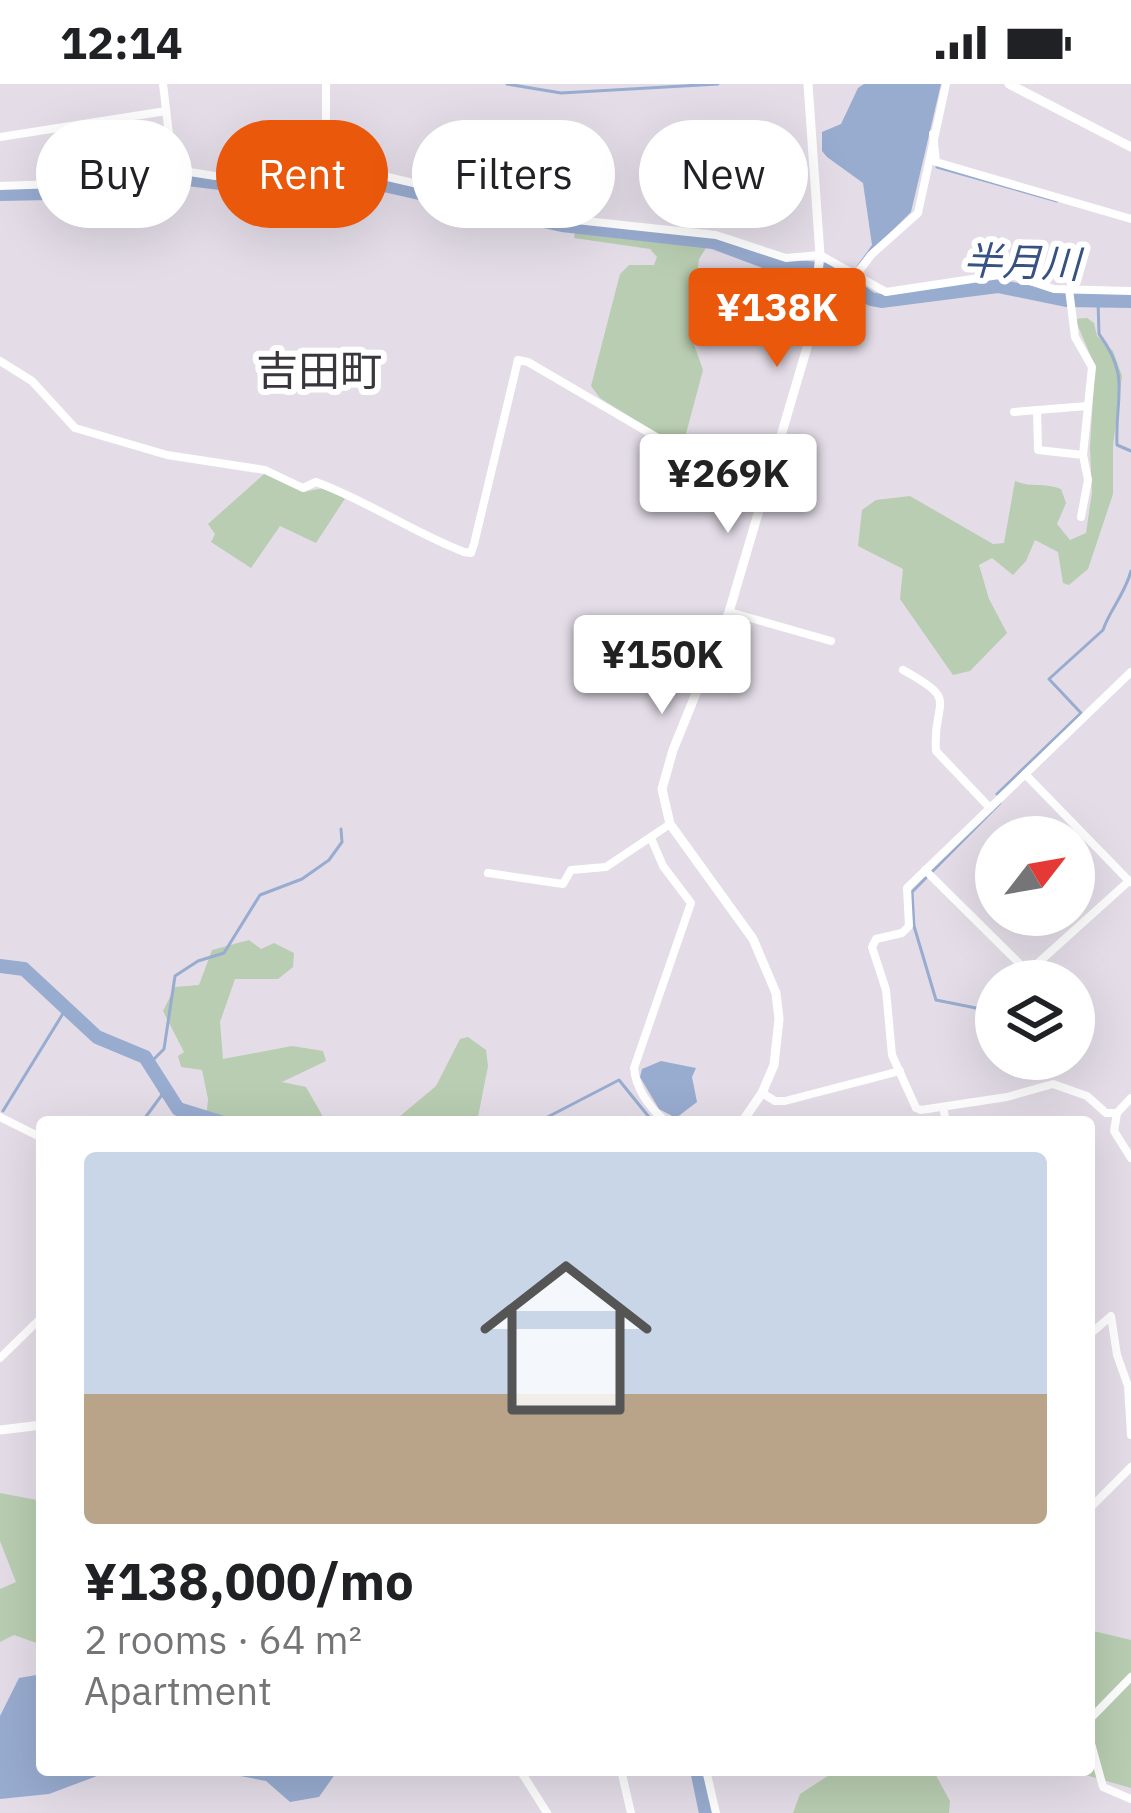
<!DOCTYPE html>
<meta charset="utf-8">
<style>
:root{--surface:#fff;--page:#f6f6f6;--text:#202124;--muted:#757577;--accent:#ea580c}
body{margin:0;font-family:"IBM Plex Sans","Noto Sans JP",sans-serif;background:var(--page);color:var(--text);height:100vh;display:flex;flex-direction:column;font-size:45px;white-space:nowrap}
*{box-sizing:border-box;margin:0}
p{font-size:39px;color:var(--muted)}
.icon{flex:none;width:66px;height:66px;fill:none;stroke:currentColor;stroke-width:2;stroke-linecap:round;stroke-linejoin:round}
.map{position:relative;flex:1;overflow:hidden}
.side{position:absolute;left:36px;top:1032px;width:1059px;height:660px;display:flex;flex-direction:column;background:var(--surface);border-radius:12px;box-shadow:0 12px 48px #0002}
.side>*{flex:none}
.hud{position:absolute;left:36px;top:36px;width:1059px;height:108px;display:flex;gap:24px}
.needle{width:78px;rotate:59deg}
.buttons{position:absolute;left:975px;top:732px;display:grid;gap:24px}
.buttons a{display:grid;place-items:center;width:120px;height:120px;border-radius:50%;background:var(--surface);box-shadow:0 12px 48px #0002;font-size:60px}
.price{position:absolute;translate:-50% -102px;padding:0 27px;border-radius:12px;background:#fff;color:#222;font-size:39px;line-height:78px;filter:drop-shadow(0 3px 6px #0008)}
.price::after{content:'';position:absolute;left:50%;top:72px;width:36px;height:27px;margin-left:-18px;background:inherit;clip-path:polygon(0 0,100% 0,50% 100%)}
.price.current{background:var(--accent);color:#fff}
ul{padding:0;list-style:none}
li{display:grid;align-content:center;gap:24px;height:636px;padding:0 48px}
li span{display:grid;place-items:center;height:372px;border-radius:12px;color:#555}
li>.icon{margin-inline-start:auto}
span .icon{width:216px;height:216px;fill:#fffc;stroke-width:1}
li b{font-size:51px}
.tag{padding:0 42px;border-radius:54px;background:var(--surface);box-shadow:0 12px 48px #0002;font-size:42px;line-height:108px}
.tag.current{background:var(--accent);color:#fff}
.status{display:flex;justify-content:space-between;align-items:center;height:84px;padding:0 60px;background:var(--surface);direction:ltr}
.status svg{height:33px;fill:currentColor}
.map>svg:first-child{display:block}
.green{fill:#b8cdb1}
.water{fill:#98acd0}
.lines{fill:none;stroke-linecap:round;stroke-linejoin:round}
.stream{stroke:#98acd0;stroke-width:3}
.river{stroke:#98acd0;stroke-width:14}
.minor{stroke:#fff;stroke-width:8}
.tertiary{stroke:#fff;stroke-width:9}
.secondary{stroke:#fff;stroke-width:9}
.labels{text-anchor:middle;stroke-width:12;stroke-linejoin:round;paint-order:stroke}
.water-label{font-size:39px;font-style:italic;fill:#385183;stroke:#fff}
.quarter-label{font-size:42px;fill:#3a373c;stroke:#fff}
</style>
<div class="status"><b>12:14</b><svg viewBox="0 0 49 12"><path d="M0 12V9h3v3zM5 12V6h3v6zM10 12V3h3v9zM15 12V0h3v12zM26 1h20v11H26zM47 4h2v5h-2z"/></svg></div>
<div class="map">
<svg width="1131" height="1729" viewBox="0 0 1131 1729">
<rect width="100%" height="100%" fill="#e4dde8"/>
<g class="green">
<polygon points="575,147 709,159 699,175 690,249 703,286 683,361 672,359 600,314 591,302 620,190 629,181 654,181 657,173 650,165 574,154"/>
<path d="M1087,234L1094,239L1097,252L1113,267L1122,292L1113,362V410L1088,485L1069,501L1063,499L1058,468L1035,456L1026,477L1013,491L992,474L979,481L989,515L1007,549L970,587L953,591L900,515L903,485L858,462L862,426L876,416L910,412L993,460L1004,459L1015,397C1031,404 1044,398 1061,405L1066,419L1057,440L1070,456L1086,449L1092,408L1090,364L1095,282L1075,235Z"/>
<polygon points="264,390 276,392 303,408 324,404 346,413 316,459 280,442 251,484 211,458 215,450 208,440"/>
<polygon points="249,856 261,865 274,859 294,869 293,883 278,895 235,895 220,938 223,975 292,962 323,967 326,977 282,998 306,1003 326,1038 206,1038 208,1015 202,986 181,983 178,972 184,968 163,927 175,903 199,901 212,866"/>
<polygon points="468,953 486,966 488,982 477,1038 393,1038 436,1002 460,955"/>
<polygon points="0,1409 42,1417 42,1561 14,1551 0,1558 0,1505 16,1498 0,1457"/>
<polygon points="1089,1546 1131,1556 1131,1704 1082,1690 1082,1686 1089,1686"/>
<polygon points="837,1686 933,1686 950,1717 949,1729 793,1729 800,1710"/>
</g>
<g class="water">
<polygon points="864,0 941,0 911,128 856,183 872,161 863,99 827,73 822,67 822,48 841,40 858,4"/>
<polygon points="661,977 696,984 692,993 697,1018 676,1034 659,1025 640,993 642,985"/>
<polygon points="42,1590 42,1686 113,1686 49,1710 0,1715 0,1632 19,1594"/>
<polygon points="209,1686 338,1686 319,1713 290,1718 266,1697"/>
</g>
<g class="lines">
<g class="stream">
<polyline points="507,0 561,9 718,0"/>
<polyline points="937,83 1057,117"/>
<path d="M1098,217L1099,250C1131,293 1115,312 1117,361L1131,367"/>
<path d="M997,710L1081,629L1049,595L1103,546C1109,527 1125,510 1131,487"/>
<polyline points="996,928 936,916 914,842 912,808 1000,719"/>
<polyline points="150,979 164,965 175,892 198,877 224,869 260,811 302,795 329,776 342,758 341,745"/>
<polyline points="3,1027 67,923"/>
<polyline points="142,1038 164,1008"/>
<polyline points="538,1038 619,996 653,1038"/>
</g>
<g class="river">
<polyline points="0,110 52,109 130,88 229,100 295,99 335,90 562,141 713,158 775,181 829,186 871,215 881,217 998,202 1066,216 1131,217"/>
<polyline points="0,882 24,885 97,953 145,973 178,1025 220,1038"/>
<polyline points="697,1686 706,1729"/>
</g>
<g class="minor">
<polyline points="163,0 173,84"/>
<polyline points="933,50 936,78 1131,135"/>
<polyline points="0,53 166,27"/>
<polyline points="326,84 326,0"/>
<polyline points="0,102 57,100 139,80 215,92 276,93 345,83 567,135 716,151 786,174 820,171 886,208 999,191 1015,192 1054,205 1131,207"/>
<polyline points="856,191 871,171 918,129 946,0"/>
<polyline points="1069,205 1075,253 1092,283 1083,371 1088,396 1081,433"/>
<path d="M0,277L32,297L75,344L167,371L265,386L303,404L316,398C368,417 412,448 464,468L471,469L474,460L518,276L528,278L670,361L694,371L770,389"/>
<polyline points="1037,326 1038,366 1083,371"/>
<polyline points="1014,328 1087,322"/>
<polyline points="729,528 831,557"/>
<path d="M903,586C962,618 932,615 936,667L990,724"/>
<polyline points="1131,588 907,804 909,842 902,849 876,855 872,863 886,906 892,971 916,1024 921,1026 1007,1013 1053,1000 1087,1012 1106,1029 1117,1029 1114,1047 1131,1074"/>
<polyline points="1025,690 1130,798"/>
<path d="M651,754L663,782L691,819L634,984C636,1005 650,1024 666,1038"/>
<polyline points="925,786 1028,888 1129,797"/>
<polyline points="488,789 563,800 571,786 606,783 670,740"/>
<polyline points="762,1009 775,1017 785,1017 900,987"/>
<polyline points="943,1023 946,1038"/>
<polyline points="1117,1029 1131,1014"/>
<polyline points="0,1033 42,1054"/>
<polyline points="1089,1251 1111,1232 1117,1271 1128,1302 1131,1351"/>
<polyline points="0,1274 42,1233"/>
<polyline points="1089,1425 1131,1383"/>
<polyline points="1089,1636 1131,1593"/>
<polyline points="1089,1652 1103,1703 1131,1715"/>
<polyline points="520,1686 547,1729"/>
<polyline points="621,1686 631,1729"/>
<polyline points="706,1686 716,1729"/>
</g>
<g class="tertiary">
<polyline points="742,1038 762,1009 774,981 779,935 776,909 753,855 670,740 662,705 673,666 729,528 811,250 820,171 808,0"/>
<polyline points="0,1346 42,1341"/>
</g>
<polyline class="secondary" points="1009,0 1131,63"/>
</g>
<g class="labels">
<g class="water-label">
<text transform="translate(1022 178) rotate(2)" y="14">半月川</text>
</g>
<g class="quarter-label">
<text x="319" y="302">吉田町</text>
</g>
</g>
</svg>
<div class="buttons">
<a><svg class="needle" viewBox="-14 -14 28 28"><path d="M0-13l5 13h-10z" fill="#e53935"/><path d="M0 13l5-13h-10z" fill="#757577"/></svg></a>
<a><svg class="icon" aria-label="layers" viewBox="0 0 24 24"><path d="M12 4l9 5-9 5-9-5zM3 14l9 5 9-5"/></svg></a>
</div>
<b class="price current" style="left:777px;top:286px">¥138K</b>
<b class="price" style="left:728px;top:452px">¥269K</b>
<b class="price" style="left:662px;top:633px">¥150K</b>
<div class="hud">
<a class="tag">Buy</a>
<a class="tag current">Rent</a>
<a class="tag">Filters</a>
<a class="tag">New</a>
</div>
<section class="side">
<ul>
<li><span style="background:linear-gradient(#c9d6e8 65%,#b9a48a 0)"><svg class="icon" aria-label="home" viewBox="0 0 24 24"><path d="M3 11l9-7 9 7M6 9v11h12V9"/></svg></span><div><b>¥138,000/mo</b><p>2 rooms · 64 m²</p><p>Apartment</p></div></li>
</ul>
</section>
</div>
